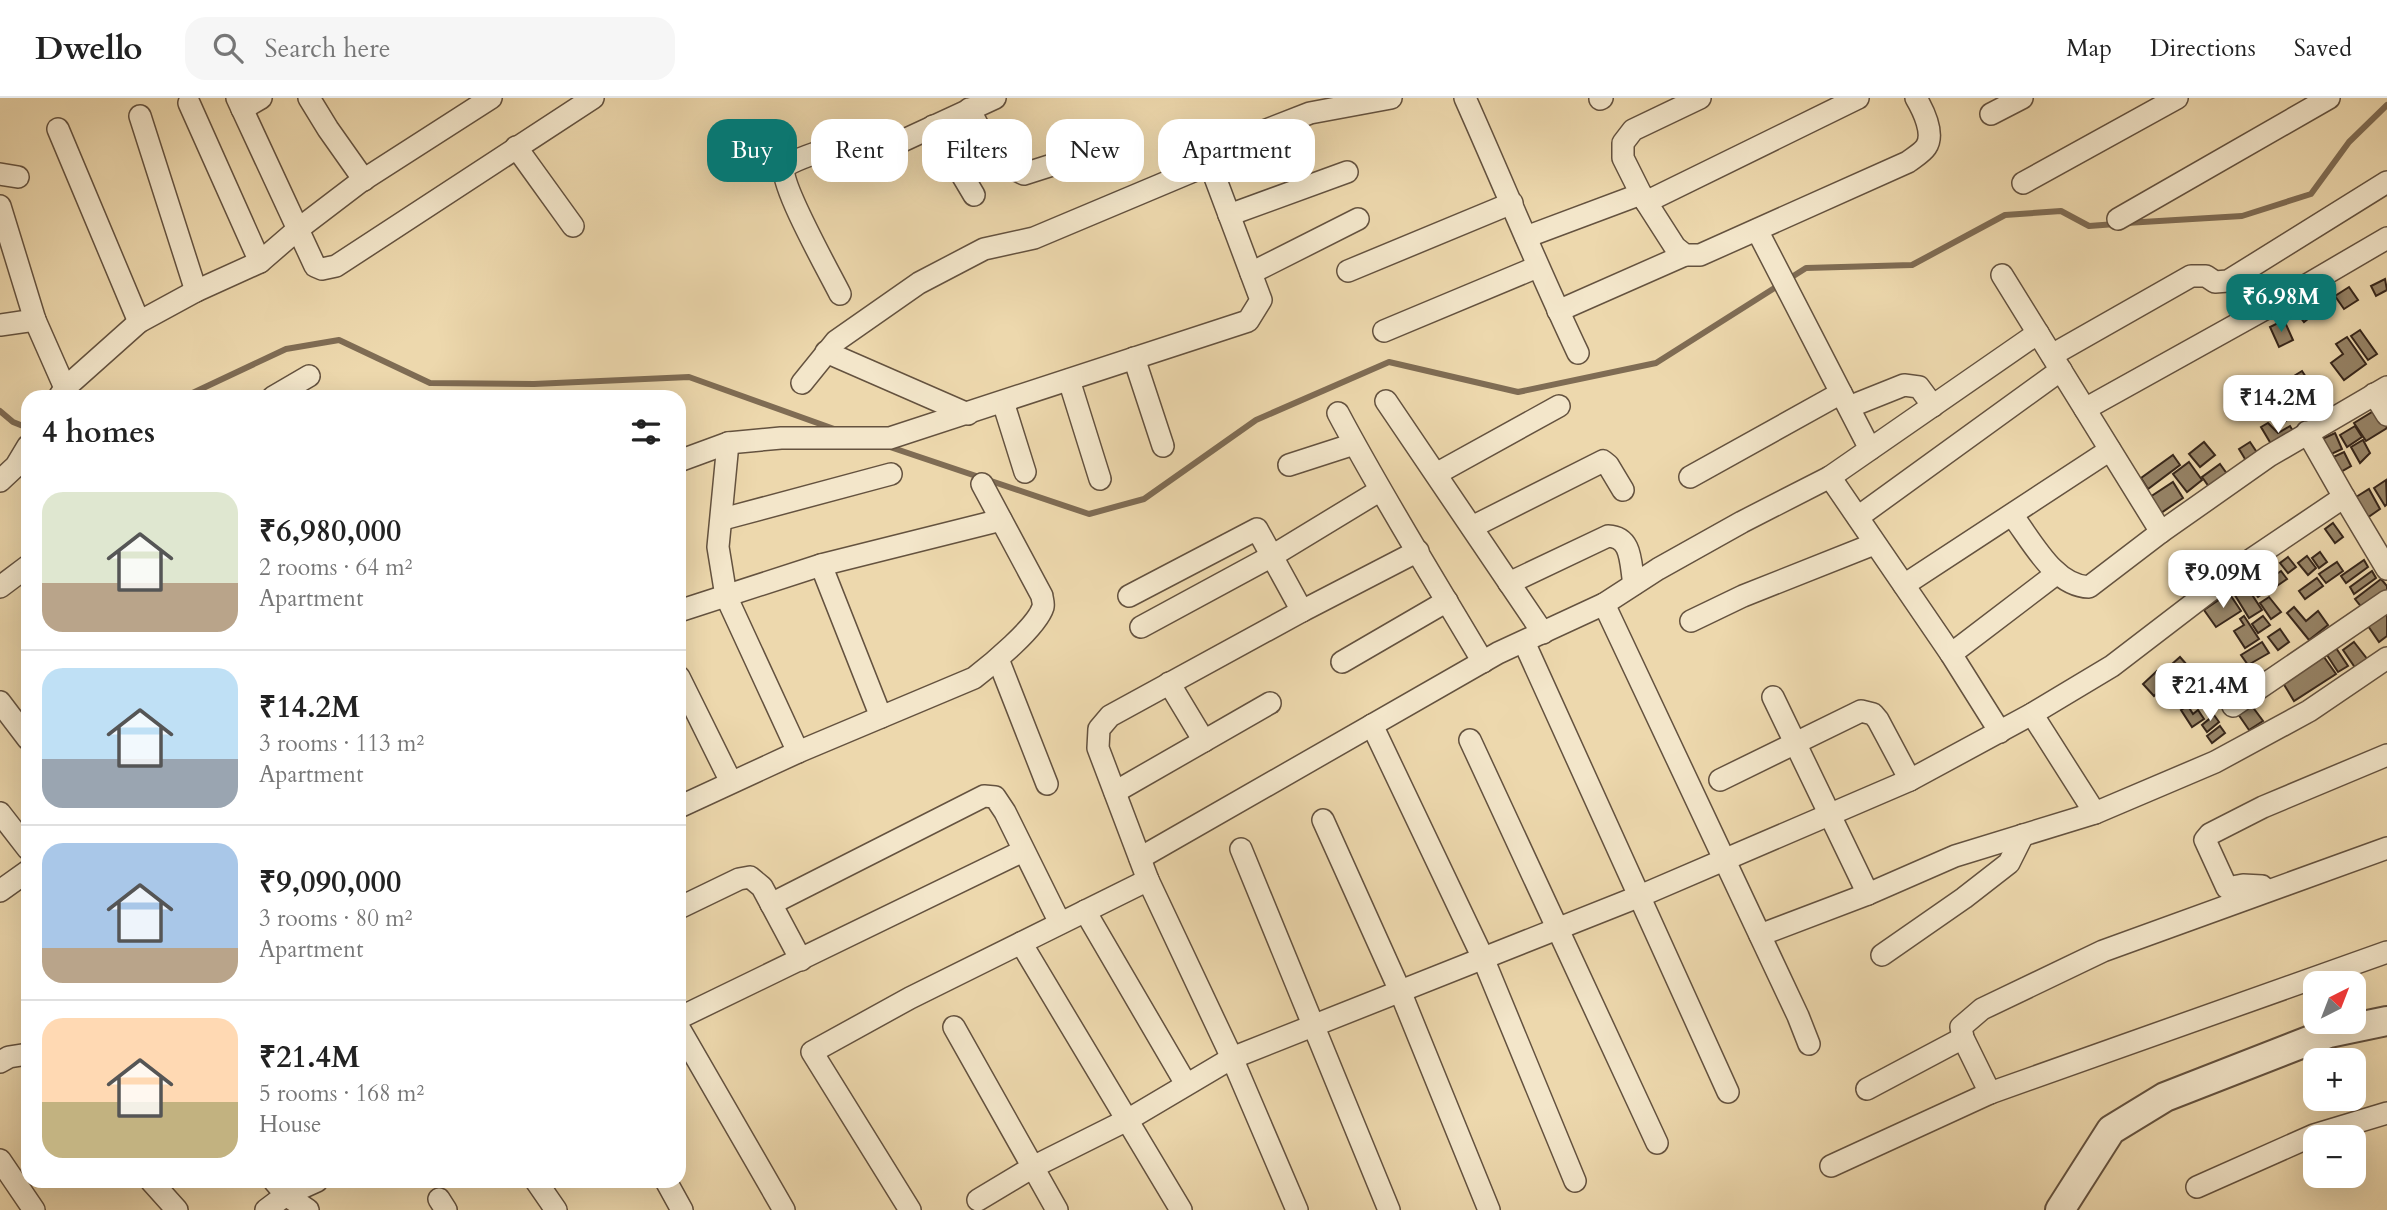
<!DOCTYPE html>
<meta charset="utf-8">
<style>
:root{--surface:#fff;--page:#f6f6f6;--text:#222;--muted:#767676;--line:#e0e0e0;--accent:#0f766e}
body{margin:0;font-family:Cardo,serif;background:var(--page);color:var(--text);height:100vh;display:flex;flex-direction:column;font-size:26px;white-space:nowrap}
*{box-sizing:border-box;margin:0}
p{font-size:23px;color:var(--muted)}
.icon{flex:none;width:38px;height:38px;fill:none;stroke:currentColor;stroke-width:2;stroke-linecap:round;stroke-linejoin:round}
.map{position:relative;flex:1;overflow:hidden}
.side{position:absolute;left:21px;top:292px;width:665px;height:798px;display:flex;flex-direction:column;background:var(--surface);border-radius:21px;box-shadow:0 7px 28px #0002}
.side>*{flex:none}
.banner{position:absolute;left:707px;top:21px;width:665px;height:63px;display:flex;gap:14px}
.needle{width:46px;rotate:42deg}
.fabs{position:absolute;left:2303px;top:873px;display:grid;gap:14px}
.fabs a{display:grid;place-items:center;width:63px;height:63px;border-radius:14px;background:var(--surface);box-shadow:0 7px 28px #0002;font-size:35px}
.price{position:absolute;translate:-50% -60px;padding:0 16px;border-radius:14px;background:#fff;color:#222;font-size:23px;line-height:46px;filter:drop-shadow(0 2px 4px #0008)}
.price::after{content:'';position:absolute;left:50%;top:42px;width:21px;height:16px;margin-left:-10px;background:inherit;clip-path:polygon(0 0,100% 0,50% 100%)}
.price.selected{background:var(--accent);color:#fff}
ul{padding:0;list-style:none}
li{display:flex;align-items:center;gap:21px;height:175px;padding:0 21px}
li+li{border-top:2px solid var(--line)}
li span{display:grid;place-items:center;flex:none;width:196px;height:140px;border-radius:21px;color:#555}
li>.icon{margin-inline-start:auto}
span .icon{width:84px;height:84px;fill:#fffc;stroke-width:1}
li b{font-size:30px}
h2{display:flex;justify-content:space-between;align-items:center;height:84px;padding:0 21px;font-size:30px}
.tag{padding:0 24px;border-radius:21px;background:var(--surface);box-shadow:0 7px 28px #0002;font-size:24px;line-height:63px}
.tag.selected{background:var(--accent);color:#fff}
header{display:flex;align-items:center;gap:42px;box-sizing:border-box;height:98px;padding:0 35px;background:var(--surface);border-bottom:2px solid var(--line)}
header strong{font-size:33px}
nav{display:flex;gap:38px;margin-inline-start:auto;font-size:24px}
.search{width:490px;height:63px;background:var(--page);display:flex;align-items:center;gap:18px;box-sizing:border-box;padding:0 24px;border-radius:21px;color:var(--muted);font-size:26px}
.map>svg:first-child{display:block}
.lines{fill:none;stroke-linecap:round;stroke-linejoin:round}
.stream{stroke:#7f6c54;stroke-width:6}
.building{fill:#968366;stroke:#37261a;stroke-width:2}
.minor-casing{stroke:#64523f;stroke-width:24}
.tertiary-casing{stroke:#64523f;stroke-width:32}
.minor{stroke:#f3e6ca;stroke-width:21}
.tertiary{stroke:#f3e6ca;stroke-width:28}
</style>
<header>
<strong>Dwello</strong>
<div class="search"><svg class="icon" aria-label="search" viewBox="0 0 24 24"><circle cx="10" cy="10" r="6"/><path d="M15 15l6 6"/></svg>Search here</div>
<nav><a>Map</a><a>Directions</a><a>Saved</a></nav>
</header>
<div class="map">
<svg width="2387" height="1112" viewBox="0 0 2387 1112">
<rect width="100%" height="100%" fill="#edd8ad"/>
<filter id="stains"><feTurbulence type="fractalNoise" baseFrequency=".00286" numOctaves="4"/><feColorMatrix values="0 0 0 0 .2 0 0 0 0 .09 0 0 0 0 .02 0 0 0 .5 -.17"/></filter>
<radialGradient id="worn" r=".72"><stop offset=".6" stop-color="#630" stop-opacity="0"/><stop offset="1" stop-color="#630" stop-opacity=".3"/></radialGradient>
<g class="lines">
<g class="stream">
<polyline points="2126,125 2242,118 2311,96 2349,44 2387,7"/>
<polyline points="184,299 286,251 339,242 430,285 534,286 689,279 837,332"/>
<polyline points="0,313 13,324 28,330"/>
<polyline points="887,348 1089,416 1144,401 1256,322 1389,264 1518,294 1656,265 1806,170 1912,167 2005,117 2061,113 2089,128 2116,126"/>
</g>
</g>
<g class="building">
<polygon points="2385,181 2387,192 2376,198 2371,188"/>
<polygon points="2349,189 2358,202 2344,211 2335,198"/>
<polygon points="2307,207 2314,216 2304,224 2297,215"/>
<polygon points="2284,222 2293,242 2279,249 2270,229"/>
<polygon points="2360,232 2377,256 2368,262 2351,238"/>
<polygon points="2347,239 2366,266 2344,282 2331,265 2343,256 2336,246"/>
<polygon points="2302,273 2323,305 2316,309 2310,299 2303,304 2289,281"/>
<polygon points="2275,304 2286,323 2277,329 2266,310"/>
<polygon points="2377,311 2387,330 2366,343 2354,325"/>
<polygon points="2268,325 2278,335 2290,328 2296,338 2274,351 2261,329"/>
<polygon points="2355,328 2362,339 2347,349 2340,337"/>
<polygon points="2335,335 2342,351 2325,359 2318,343"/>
<polygon points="2363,342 2370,355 2360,365 2351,349"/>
<polygon points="2204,344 2215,357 2200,369 2189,356"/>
<polygon points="2250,344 2260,359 2248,366 2239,351"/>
<polygon points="2344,354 2351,368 2337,376 2329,361"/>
<polygon points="2173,357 2180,367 2148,391 2141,380"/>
<polygon points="2189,364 2202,382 2187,394 2173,376"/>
<polygon points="2220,366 2230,380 2212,393 2202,379"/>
<polygon points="2386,382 2387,406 2385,408 2374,390"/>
<polygon points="2173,384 2183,400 2161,415 2150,399"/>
<polygon points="2369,391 2380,411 2367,420 2356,399"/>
<polygon points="2333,425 2343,439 2335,445 2325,431"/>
<polygon points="2320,454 2327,464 2319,470 2312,460"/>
<polygon points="2307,458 2316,470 2308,477 2298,465"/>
<polygon points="2288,459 2296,469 2288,475 2280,465"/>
<polygon points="2364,462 2368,469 2346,485 2341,478"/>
<polygon points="2337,464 2343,473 2326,485 2319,476"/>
<polygon points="2281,473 2287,481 2277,488 2271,480"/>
<polygon points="2372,473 2376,480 2354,496 2350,489"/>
<polygon points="2256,476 2268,492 2258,499 2246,483"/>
<polygon points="2317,480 2323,488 2305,501 2299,493"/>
<polygon points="2381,481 2387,488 2387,492 2363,511 2355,501"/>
<polygon points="2245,486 2262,512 2249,520 2233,494"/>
<polygon points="2229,495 2241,513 2216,529 2204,512"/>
<polygon points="2269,499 2281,514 2271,521 2260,505"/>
<polygon points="2294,509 2306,523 2318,513 2328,527 2309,542 2287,515"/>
<polygon points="2387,509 2387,538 2379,544 2366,525"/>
<polygon points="2244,518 2259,541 2245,550 2234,533 2244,527 2240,521"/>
<polygon points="2263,518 2270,527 2258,535 2252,526"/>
<polygon points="2280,531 2289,544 2278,552 2268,539"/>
<polygon points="2262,544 2269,555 2248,567 2241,557"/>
<polygon points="2354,544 2368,562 2356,571 2343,552"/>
<polygon points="2336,550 2348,568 2338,574 2327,557"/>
<polygon points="2180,559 2187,567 2171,581 2164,573"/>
<polygon points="2324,559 2336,576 2294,603 2283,585"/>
<polygon points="2157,573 2168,585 2154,598 2143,586"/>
<polygon points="2193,573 2198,579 2174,597 2169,590"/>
<polygon points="2199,585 2204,591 2180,608 2175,602"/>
<polygon points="2249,604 2263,623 2249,632 2236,613"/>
<polygon points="2188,608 2193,616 2198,612 2204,621 2192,629 2181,612"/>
<polygon points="2214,617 2219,624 2207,634 2202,627"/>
<polygon points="2220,628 2225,635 2212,645 2207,638"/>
</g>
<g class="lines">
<defs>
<g id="minor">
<polyline points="237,0 315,168 322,171 336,168 593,0"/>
<polyline points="309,0 328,31 364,82"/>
<path d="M1465,0C1503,85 1538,171 1578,255"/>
<path d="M1700,0L1633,32L1623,45V60L1641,96L1675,149L1685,157H1700L1908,64C1913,60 1922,55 1926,49C1935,36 1923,12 1916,0"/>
<polyline points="1600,1 1602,0"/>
<polyline points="189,5 260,164"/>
<polyline points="242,11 261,0"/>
<polyline points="969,11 986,43 1004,66 1024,76 1071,61"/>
<polyline points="1991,16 2022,0"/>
<polyline points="140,18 196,193"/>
<polyline points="933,28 974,97"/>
<polyline points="58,31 139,224"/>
<polyline points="516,49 573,128"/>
<polyline points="0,76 18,79"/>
<polyline points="2023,85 2177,0"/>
<polyline points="1646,104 1858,0"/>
<polyline points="0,108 35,222 65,290"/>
<polyline points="1229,117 1347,74"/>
<polyline points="2118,121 2329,0"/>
<polyline points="1757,132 1870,351"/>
<polyline points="1526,139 1641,96"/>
<polyline points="1348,173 1512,105"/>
<polyline points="1251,175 1358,121"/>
<polyline points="2002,177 2161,434"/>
<path d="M840,196C829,174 780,87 784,69C800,58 860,40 879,40C886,39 893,42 900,44L995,0"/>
<polyline points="1558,213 1685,157"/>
<polyline points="0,227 35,222"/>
<polyline points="1384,233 1530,172 1536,167"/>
<polyline points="826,254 968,316"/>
<polyline points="2052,257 2191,178 2206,178 2215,184 2228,183 2387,84"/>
<polyline points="1134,260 1163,348"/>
<polyline points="1069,282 1100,381"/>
<polyline points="802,285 836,243 919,185 984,151 1034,140 1210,66"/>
<polyline points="2374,296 2387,317"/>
<polyline points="59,299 65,290 139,224 196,193 260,164 297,132 360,84 491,0"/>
<polyline points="273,299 309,278"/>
<polyline points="1386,303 1543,535"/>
<polyline points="1003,304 1025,374"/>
<polyline points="1849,309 1904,287 1919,289 1933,308"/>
<polyline points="2085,311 2281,202 2387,140"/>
<path d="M1338,315C1383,400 1434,481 1483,564"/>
<polyline points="2307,334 2344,399"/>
<polyline points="728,345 718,449 726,498 798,654"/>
<polyline points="679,363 728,345 781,340 890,340 1248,223 1261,202 1210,66 1215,52 1310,15 1391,0"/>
<polyline points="1289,367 1354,346"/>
<polyline points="1436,376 1559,308"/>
<polyline points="1690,379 1841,295"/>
<polyline points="1830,379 1951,556 2000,634"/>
<polyline points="0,383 16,368 28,348"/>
<path d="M2012,417C2032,443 2054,488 2089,489L2161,434L2269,358L2387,289"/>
<polyline points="1858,419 2061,272"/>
<polyline points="723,421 891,376"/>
<polyline points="1472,429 1603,363 1608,367 1623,392"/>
<polyline points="821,467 881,619"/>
<path d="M1509,485L1608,438C1633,439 1630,466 1634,486"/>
<polyline points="1904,487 2110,352"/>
<polyline points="0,489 28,468"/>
<polyline points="1129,498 1257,431 1302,513"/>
<polyline points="1604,506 1798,918 1809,946"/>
<polyline points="679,513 821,467 1001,422"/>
<polyline points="1691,523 1743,498 1874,446"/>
<polyline points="1141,529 1272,458 1379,393"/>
<polyline points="1524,544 1728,994"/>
<polyline points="1951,556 2056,476"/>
<polyline points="998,561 1047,686"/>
<polyline points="1342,564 1447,503"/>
<polyline points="679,579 731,684"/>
<polyline points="1169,585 1204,643"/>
<polyline points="1773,599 1868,796"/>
<polyline points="0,604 28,641"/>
<polyline points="2233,608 2387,503"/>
<polyline points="2032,616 2095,715"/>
<polyline points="1372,627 1483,860 1575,1083"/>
<polyline points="1470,642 1657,1045"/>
<polyline points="1720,682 1861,613 1873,616 1878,622 1910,682"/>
<polyline points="1115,694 1270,605"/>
<path d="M679,709L798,654L974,580C991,567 1037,529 1043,509C1044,505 1042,501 1042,498L982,386"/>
<polyline points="0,715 28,751"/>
<polyline points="1323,722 1400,893 1489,1112"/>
<polyline points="1241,751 1389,1112"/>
<polyline points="1140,760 1498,555 1604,506 1658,471 1742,424 1830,379 2038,235"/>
<polyline points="2262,788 2243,787 2227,790 2205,742 2210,736 2263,709 2387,657"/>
<polyline points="0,793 28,773"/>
<polyline points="771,806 984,698 995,699 1005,714 1060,825"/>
<polyline points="679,810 739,781 750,779 762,789 801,862"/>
<polyline points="1085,813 1186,986"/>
<polyline points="1760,837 1868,796 1955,758 2095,715 2215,664 2309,613 2387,560"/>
<polyline points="1021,845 1181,1112"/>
<polyline points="1882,857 1964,800 2009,765 2023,737"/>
<polyline points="679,920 1023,753"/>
<polyline points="954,929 1057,1112"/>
<polyline points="679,930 784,1112"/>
<polyline points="0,964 9,959 28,956"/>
<polyline points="1867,991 1963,940"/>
<polyline points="1990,995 1963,940 1961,929 1982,911 2103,853 2387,750"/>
<polyline points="0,1062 34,1112"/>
<polyline points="1831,1068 1990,995 2387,854"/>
<polyline points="151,1083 177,1112"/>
<polyline points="274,1083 286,1097 308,1112"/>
<polyline points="536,1083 556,1112"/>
<polyline points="666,1083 682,1112"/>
<polyline points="2197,1089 2314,1037 2387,1015"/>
<polyline points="439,1101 446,1112"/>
<polyline points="978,1102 1033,1069 1129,1021 1232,960 1640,798 1910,682 2032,616 2112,568 2249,463 2344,399 2387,471"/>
<polyline points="266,1112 286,1097 317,1083"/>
<polyline points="910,1112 812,954 910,900 1148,782"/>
<polyline points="1297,1112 1232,960 1148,782 1098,650 1099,631 1110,618 1302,513 1418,453"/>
</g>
<polyline id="tertiary" points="2060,1112 2111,1032 2165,999 2329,935 2387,923"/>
</defs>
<use href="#minor" class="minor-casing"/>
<use href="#tertiary" class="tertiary-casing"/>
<use href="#minor" class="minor"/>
<use href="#tertiary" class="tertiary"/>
</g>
<rect width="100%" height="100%" filter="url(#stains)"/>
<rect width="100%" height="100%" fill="url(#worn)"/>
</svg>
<div class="fabs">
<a><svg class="needle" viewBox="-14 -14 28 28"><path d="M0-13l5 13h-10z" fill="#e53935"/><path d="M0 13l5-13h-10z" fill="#767676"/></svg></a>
<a>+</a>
<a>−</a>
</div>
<b class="price selected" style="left:2281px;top:236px">₹6.98M</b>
<b class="price" style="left:2278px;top:337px">₹14.2M</b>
<b class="price" style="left:2223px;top:512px">₹9.09M</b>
<b class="price" style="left:2210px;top:625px">₹21.4M</b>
<div class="banner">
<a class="tag selected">Buy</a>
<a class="tag">Rent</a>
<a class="tag">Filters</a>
<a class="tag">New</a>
<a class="tag">Apartment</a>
</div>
<section class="side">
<h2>4 homes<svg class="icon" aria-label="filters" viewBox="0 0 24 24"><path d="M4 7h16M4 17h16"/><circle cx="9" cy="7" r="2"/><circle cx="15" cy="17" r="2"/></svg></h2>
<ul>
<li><span style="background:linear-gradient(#dfe7d0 65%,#b9a48a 0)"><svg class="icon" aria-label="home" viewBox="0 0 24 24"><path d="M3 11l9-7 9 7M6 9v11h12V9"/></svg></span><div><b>₹6,980,000</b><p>2 rooms · 64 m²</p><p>Apartment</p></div></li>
<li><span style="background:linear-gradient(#bfe0f5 65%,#9aa5b1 0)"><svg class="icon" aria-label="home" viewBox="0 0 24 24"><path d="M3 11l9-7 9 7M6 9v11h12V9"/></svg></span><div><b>₹14.2M</b><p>3 rooms · 113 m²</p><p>Apartment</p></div></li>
<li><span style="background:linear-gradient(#a9c7e8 75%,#b9a48a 0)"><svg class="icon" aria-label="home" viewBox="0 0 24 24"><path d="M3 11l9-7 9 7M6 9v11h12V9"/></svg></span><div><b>₹9,090,000</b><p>3 rooms · 80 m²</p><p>Apartment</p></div></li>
<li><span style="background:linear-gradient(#ffd9b3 60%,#c2b280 0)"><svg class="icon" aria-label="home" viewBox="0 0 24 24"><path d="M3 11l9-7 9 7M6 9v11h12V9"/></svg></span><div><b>₹21.4M</b><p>5 rooms · 168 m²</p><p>House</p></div></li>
</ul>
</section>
</div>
